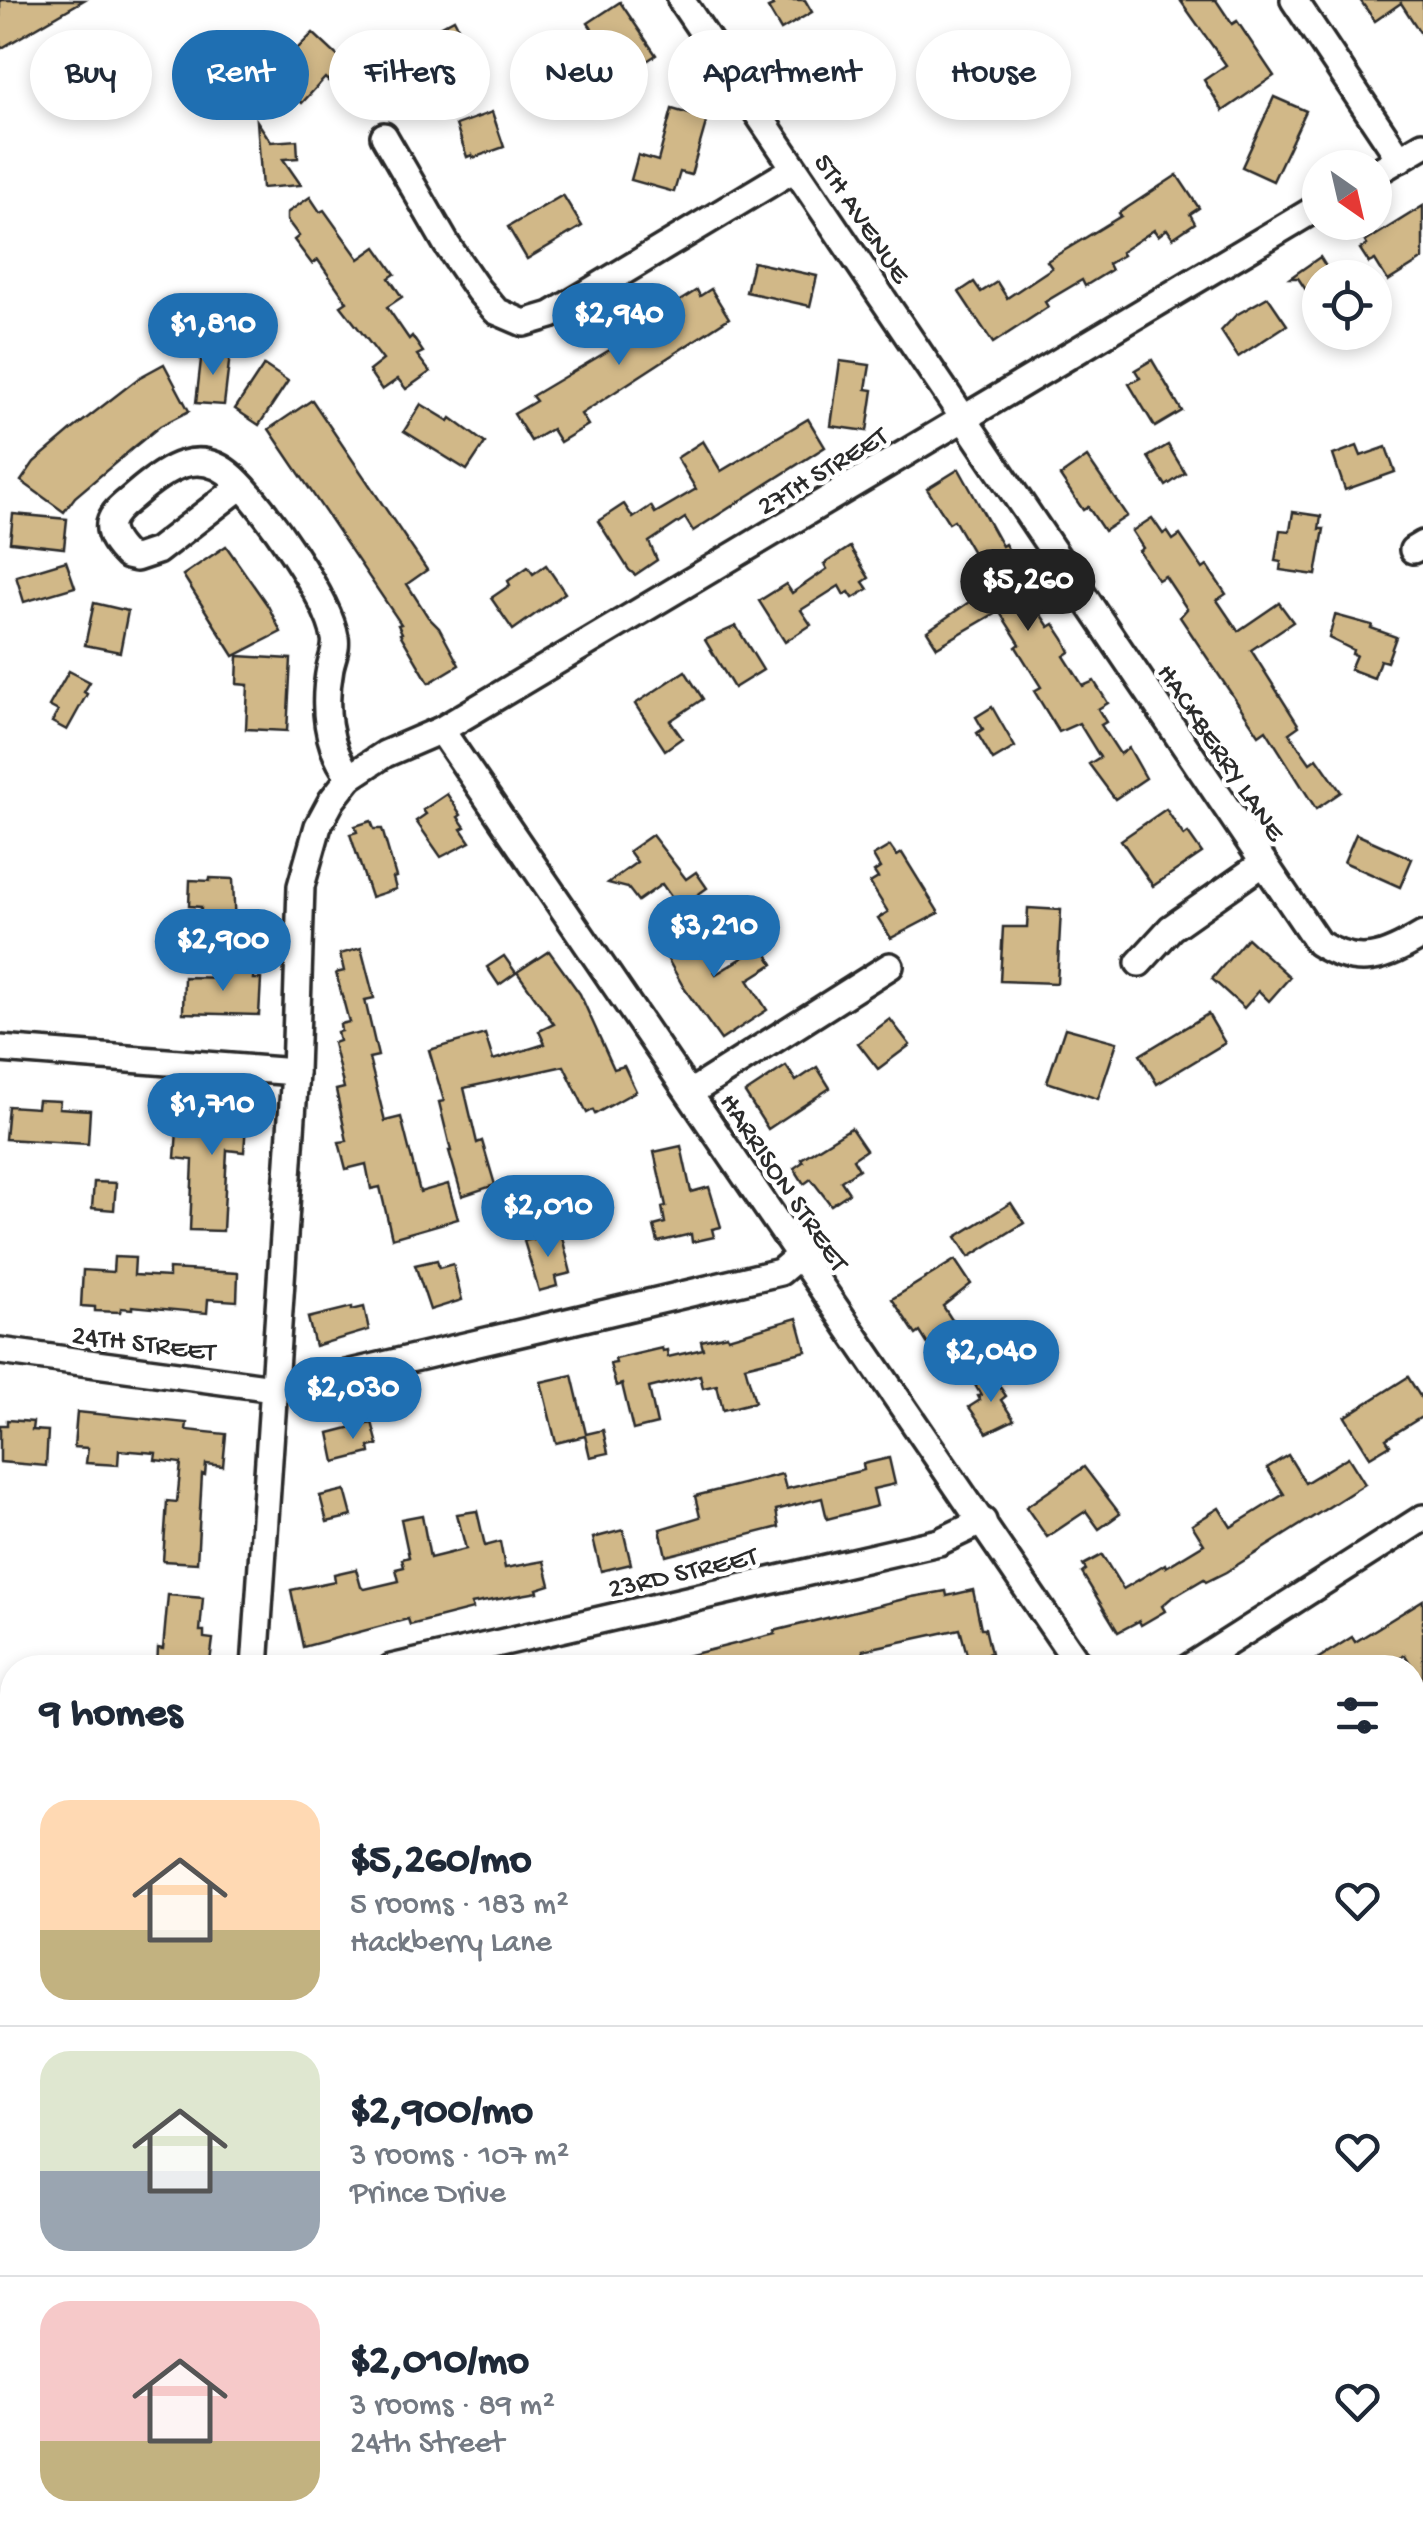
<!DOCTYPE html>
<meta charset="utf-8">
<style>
:root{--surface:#fff;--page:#f2f2f3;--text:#1f2937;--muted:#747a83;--line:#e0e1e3;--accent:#1f6fb2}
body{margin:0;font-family:"Gochi Hand",sans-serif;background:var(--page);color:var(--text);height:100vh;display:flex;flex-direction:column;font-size:38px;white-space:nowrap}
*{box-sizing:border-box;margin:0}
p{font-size:32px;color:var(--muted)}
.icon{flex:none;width:55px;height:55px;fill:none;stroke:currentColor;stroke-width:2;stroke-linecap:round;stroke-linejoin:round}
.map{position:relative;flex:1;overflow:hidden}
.drawer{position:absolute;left:0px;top:1655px;width:1425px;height:892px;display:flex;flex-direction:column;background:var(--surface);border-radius:40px 40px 0 0;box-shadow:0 5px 15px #0003}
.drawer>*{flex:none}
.banner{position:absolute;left:30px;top:30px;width:1365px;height:90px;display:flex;gap:20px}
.needle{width:65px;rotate:146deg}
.controls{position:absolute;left:1302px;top:150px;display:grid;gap:20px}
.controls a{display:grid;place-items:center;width:90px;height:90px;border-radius:50%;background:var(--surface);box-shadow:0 5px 15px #0003;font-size:50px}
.price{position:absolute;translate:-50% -85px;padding:0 22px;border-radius:35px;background:var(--accent);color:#fff;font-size:32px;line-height:65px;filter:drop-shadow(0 2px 5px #0008)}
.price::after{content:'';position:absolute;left:50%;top:60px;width:30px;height:22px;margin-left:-15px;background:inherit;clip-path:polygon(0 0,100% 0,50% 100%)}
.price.on{background:#222;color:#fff}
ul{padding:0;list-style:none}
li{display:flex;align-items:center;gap:30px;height:250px;padding:0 40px}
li+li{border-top:2px solid var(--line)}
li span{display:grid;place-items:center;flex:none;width:280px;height:200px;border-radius:30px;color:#555}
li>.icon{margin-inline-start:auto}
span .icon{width:120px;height:120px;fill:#fffc;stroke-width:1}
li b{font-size:42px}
h2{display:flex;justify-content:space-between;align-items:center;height:120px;padding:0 40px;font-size:42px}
.tag{padding:0 35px;border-radius:45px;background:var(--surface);box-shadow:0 5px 15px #0003;font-size:35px;line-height:90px}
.tag.on{background:var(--accent);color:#fff}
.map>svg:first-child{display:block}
.building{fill:#d1b888;stroke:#2b2b2b;stroke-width:2.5}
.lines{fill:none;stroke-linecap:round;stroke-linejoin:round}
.minor-casing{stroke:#2b2b2b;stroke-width:32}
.major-casing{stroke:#2b2b2b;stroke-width:40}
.minor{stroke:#fff;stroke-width:25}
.major{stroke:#faddab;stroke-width:32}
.labels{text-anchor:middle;stroke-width:9;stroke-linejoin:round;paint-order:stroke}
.street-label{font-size:28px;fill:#2b2b2b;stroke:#fff}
</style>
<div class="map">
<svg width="1423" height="2547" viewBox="0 0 1423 2547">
<rect width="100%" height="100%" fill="#fff"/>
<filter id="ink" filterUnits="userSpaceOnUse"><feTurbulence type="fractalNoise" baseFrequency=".01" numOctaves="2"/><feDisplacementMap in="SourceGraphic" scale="20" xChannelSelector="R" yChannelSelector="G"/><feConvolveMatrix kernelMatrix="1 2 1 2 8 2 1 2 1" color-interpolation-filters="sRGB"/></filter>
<g filter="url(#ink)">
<g class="building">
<polygon points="0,0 84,0 0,49"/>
<polygon points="770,0 805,0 812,12 781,30 768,8 773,6"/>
<polygon points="1180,0 1216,0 1232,24 1237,21 1274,76 1223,111 1204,80 1226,65"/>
<polygon points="1360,0 1423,0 1423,37 1401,3 1375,21"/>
<polygon points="620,2 656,55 624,76 588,23"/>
<polygon points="454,19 480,69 454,83 446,66 442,68 424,35"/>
<polygon points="313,33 345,63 328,81 325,78 302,103 265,70 287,46 294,52"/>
<polygon points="1274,97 1306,111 1273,181 1242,167"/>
<polygon points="672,109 707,119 691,175 680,172 674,192 631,180 638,155 658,161"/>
<polygon points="492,112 504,147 473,158 472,155 467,157 456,125"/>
<polygon points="257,121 271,142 297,140 298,158 283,159 301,185 262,188"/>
<polygon points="1177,175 1199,208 1190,214 1195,223 1173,238 1167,229 1158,236 1154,230 1121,252 1123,255 1108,264 1111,270 1085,286 1082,280 1045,302 1048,307 993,343 959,292 974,282 981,292 997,282 1007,298 1052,268 1047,261 1121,216 1119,213"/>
<polygon points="563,195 582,226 527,259 508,227"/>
<polygon points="310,197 320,212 324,210 359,259 376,247 395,274 389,278 402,297 387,307 409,339 412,336 423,352 417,355 430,372 406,389 398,379 382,390 369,371 383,360 341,306 347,302 318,260 312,264 294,240 299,236 287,220 287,213"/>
<polygon points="1423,206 1423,259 1388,281 1375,260 1369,263 1360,249 1367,245 1365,242"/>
<polygon points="1320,257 1333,278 1320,278 1320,311 1298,278 1290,278"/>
<polygon points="753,262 817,276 810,306 746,292"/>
<polygon points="711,289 729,318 581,414 588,425 560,442 552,429 531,441 514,414 536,401 532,396 682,307 678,302 697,290 700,296"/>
<polygon points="1268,297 1287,325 1238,357 1221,331 1236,315"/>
<polygon points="202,351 230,354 224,405 196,403"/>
<polygon points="1152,360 1182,411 1155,427 1129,384 1140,378 1135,370"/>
<polygon points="840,361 870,365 866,389 873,390 867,431 831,426"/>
<polygon points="164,364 189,411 160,426 133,448 75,497 64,512 21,481 34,462 73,429 140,377"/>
<polygon points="264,365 288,381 259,425 235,409"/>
<polygon points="312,400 427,570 407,584 428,617 439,628 459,665 429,683 400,634 402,633 398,625 401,624 269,429"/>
<polygon points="421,404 449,421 451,418 485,443 467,470 404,431"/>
<polygon points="808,419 825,447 693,531 685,518 649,542 657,560 635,575 629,570 598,521 624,504 633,518 651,506 655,513 696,489 677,458 703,441 721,471"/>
<polygon points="1168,445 1185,473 1166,486 1148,457"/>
<polygon points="1357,446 1361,456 1386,447 1395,472 1345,490 1333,455"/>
<polygon points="1087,457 1127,516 1104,531 1088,507 1083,510 1060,476"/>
<polygon points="959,469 1002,546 1005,544 1033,590 1027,594 1049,627 1054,624 1064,639 1070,652 1064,656 1083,686 1094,681 1108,703 1098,709 1106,722 1101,725 1120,754 1129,748 1146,778 1115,799 1089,764 1100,757 1079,723 1059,732 1034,691 1041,687 1016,647 1020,644 999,611 937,647 927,631 985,591 970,566 978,561 954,520 949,523 927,489"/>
<polygon points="1293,512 1321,516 1319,529 1324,529 1316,575 1280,570 1281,562 1275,561 1280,530 1290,531"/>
<polygon points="13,514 67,519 64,548 10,542"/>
<polygon points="1152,518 1163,534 1167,531 1173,540 1180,535 1203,569 1207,566 1226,594 1217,600 1238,631 1279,603 1293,622 1251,650 1299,726 1289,733 1310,763 1317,758 1341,792 1316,809 1266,730 1259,735 1180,617 1187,609 1165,576 1158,580 1139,551 1143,548 1132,531"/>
<polygon points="226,546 268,606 281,632 234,656 183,575"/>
<polygon points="850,547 869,578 863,582 868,589 853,598 849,592 844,595 839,586 801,610 811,625 785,642 759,601 786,584 792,593 827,569 824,564"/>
<polygon points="66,561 75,587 24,602 16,576"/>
<polygon points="546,565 565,593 513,630 491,598 510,585 508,581 528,567 533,574"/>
<polygon points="94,603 128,611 120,652 85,645"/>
<polygon points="1335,615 1372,625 1371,628 1396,637 1387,662 1380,660 1374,678 1350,669 1356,655 1352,654 1353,650 1329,638"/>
<polygon points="736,626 763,670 734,688 705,640"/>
<polygon points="238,656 291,659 287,731 246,729 248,685 237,684"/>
<polygon points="69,671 90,682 84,692 87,694 67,730 52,722 58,711 49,706"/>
<polygon points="685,671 703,699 670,721 682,738 665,750 635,704"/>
<polygon points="992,707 1015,747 993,760 977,733 983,729 976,717"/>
<polygon points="447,794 461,815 458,817 465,827 461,829 470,842 441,857 416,821 426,814 423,810"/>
<polygon points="1166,809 1184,836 1188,833 1202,853 1153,886 1121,840"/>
<polygon points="371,821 374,829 382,829 396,877 393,878 396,889 371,897 350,834 357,832 355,826"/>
<polygon points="1356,834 1412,859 1400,887 1344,862"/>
<polygon points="652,835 686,879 696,872 707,888 679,908 662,884 638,901 628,888 608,883 637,862 629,851"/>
<polygon points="890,846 897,856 902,853 939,913 891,938 878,918 888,912 870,883 878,878 874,872 880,868 873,856"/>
<polygon points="210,878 233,879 235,930 200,929 201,907 189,906 190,880 210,881"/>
<polygon points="1028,908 1061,910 1057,983 1000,981 1003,927 1027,927"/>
<polygon points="680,916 716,974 762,946 773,964 748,980 767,1010 721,1040 684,988 653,933"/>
<polygon points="1247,938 1290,977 1269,1001 1259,991 1244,1008 1212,979"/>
<polygon points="361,948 374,998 365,1000 378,1056 369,1058 385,1121 401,1117 420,1192 448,1184 458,1219 392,1238 380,1187 371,1189 366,1164 346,1169 339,1142 347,1141 336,1090 344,1088 333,1043 339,1041 337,1032 341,1031 340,1024 349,1022 336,973 344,971 340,954"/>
<polygon points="549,951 580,994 614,1069 624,1066 636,1091 595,1114 593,1110 587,1113 564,1066 464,1088 477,1143 482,1141 495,1185 462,1196 449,1151 451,1151 439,1102 444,1101 429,1050 485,1034 493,1060 545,1044 539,1031 554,1024 517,972"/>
<polygon points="504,956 516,973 499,985 487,967"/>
<polygon points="227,969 254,970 253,979 261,979 259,1015 183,1013 184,977 227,978"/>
<polygon points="1208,1014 1225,1043 1157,1084 1140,1055"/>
<polygon points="890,1019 910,1045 878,1069 858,1043"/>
<polygon points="1065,1028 1117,1042 1098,1099 1047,1082"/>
<polygon points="786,1066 796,1081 817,1067 830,1088 768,1129 745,1093"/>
<polygon points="203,1096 240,1098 240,1108 247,1109 244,1152 227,1150 223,1231 190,1230 193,1160 175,1158 177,1131 200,1133"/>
<polygon points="38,1100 60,1101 59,1108 90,1110 88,1144 5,1139 8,1106 37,1108"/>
<polygon points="851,1128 866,1150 853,1159 859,1169 841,1181 849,1193 831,1205 811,1179 804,1184 794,1168 803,1162 801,1159"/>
<polygon points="681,1146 691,1192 709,1187 721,1227 712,1229 714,1237 692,1242 691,1234 658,1242 654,1226 665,1223 662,1207 666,1206 654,1152"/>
<polygon points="94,1182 116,1183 114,1210 92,1208"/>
<polygon points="1011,1203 1024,1223 969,1257 956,1237"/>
<polygon points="561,1233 571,1273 555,1277 557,1286 539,1291 524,1241"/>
<polygon points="114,1257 135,1258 134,1275 169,1277 169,1269 238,1273 237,1301 208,1299 207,1313 132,1306 132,1309 121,1308 120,1312 95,1311 95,1307 81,1306 83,1270 113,1272"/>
<polygon points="437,1260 439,1268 453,1264 462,1300 430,1310 415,1265"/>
<polygon points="955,1260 971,1284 943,1306 961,1334 933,1353 920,1332 916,1335 892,1299"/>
<polygon points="352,1307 352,1310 364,1307 369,1330 315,1346 308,1318"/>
<polygon points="797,1318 806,1351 745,1366 755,1402 723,1410 717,1385 703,1388 700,1375 649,1388 657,1424 633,1430 622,1384 616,1386 610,1364 616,1363 615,1359 662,1348 663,1351 667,1350 668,1357 703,1349 701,1341 727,1335 728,1338"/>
<polygon points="990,1372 1006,1396 1001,1400 1014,1420 987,1433 969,1407 980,1400 978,1396 981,1395 974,1383"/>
<polygon points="572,1375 586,1434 603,1430 608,1453 590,1457 585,1436 556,1443 541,1382"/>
<polygon points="1408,1377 1423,1401 1423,1416 1386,1439 1390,1445 1370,1457 1345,1417"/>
<polygon points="77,1412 187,1423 186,1430 226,1434 223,1466 206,1464 205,1475 202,1474 197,1563 163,1561 167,1501 177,1502 181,1463 155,1460 156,1453 119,1450 118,1465 86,1463 88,1448 74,1447"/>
<polygon points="7,1420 33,1422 32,1430 48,1431 46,1466 0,1462 0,1425 7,1425"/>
<polygon points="372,1422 378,1445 369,1447 370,1453 335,1462 329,1433"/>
<polygon points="1288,1455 1305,1483 1348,1457 1365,1484 1226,1572 1206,1582 1204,1579 1170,1599 1162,1606 1165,1611 1141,1625 1139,1621 1118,1632 1082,1573 1086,1570 1083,1565 1102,1555 1123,1589 1165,1564 1166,1567 1204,1544 1192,1525 1219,1508 1231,1527 1284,1494 1267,1468"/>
<polygon points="889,1458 895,1484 873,1489 877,1506 827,1519 822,1498 776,1510 779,1527 666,1556 660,1529 700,1517 695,1496 782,1474 786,1489 864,1470 863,1464"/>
<polygon points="1084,1467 1120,1514 1099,1529 1086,1511 1047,1537 1026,1507"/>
<polygon points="345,1490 352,1516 327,1522 320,1496"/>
<polygon points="477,1511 485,1546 500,1542 505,1568 544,1561 550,1585 537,1589 538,1592 471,1604 473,1609 410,1625 408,1619 303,1647 291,1590 335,1581 334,1574 356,1569 361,1587 365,1589 399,1581 396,1569 404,1567 402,1559 409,1557 401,1519 422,1515 430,1558 466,1549 457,1514"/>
<polygon points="623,1530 631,1564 601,1571 593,1538"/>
<polygon points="973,1590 981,1628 985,1628 991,1653 968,1658 960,1629 863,1650 868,1668 834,1668 832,1658 795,1668 667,1668 666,1661 775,1634 774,1631 912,1597 946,1591 947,1596"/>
<polygon points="168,1595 203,1598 200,1631 204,1631 204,1638 213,1639 210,1662 201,1661 201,1667 157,1668 158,1648 163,1649"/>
<polygon points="1423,1600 1423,1684 1405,1655 1383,1668 1303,1668 1352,1637 1355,1642"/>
</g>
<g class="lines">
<defs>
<g id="minor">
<path d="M681,0L1318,943C1359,969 1384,958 1423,935"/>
<polyline points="1294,0 1400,159"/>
<polyline points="384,136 447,245 478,290 496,311 524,323 551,315 794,169"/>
<polyline points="1375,173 1423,145"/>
<path d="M241,486L157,551L136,558L127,556C118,547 108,536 110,523C113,511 126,503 135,495C165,469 199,445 234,478C264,506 329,599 335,638C337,648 332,658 330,668C323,705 326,747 350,777"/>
<polyline points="1413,550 1423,544"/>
<polyline points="441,730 1081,1668"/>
<polyline points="1139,963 1171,928 1262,864"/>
<polyline points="0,1049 295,1072"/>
<polyline points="690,1093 890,966"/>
<polyline points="0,1351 273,1388 299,1385 780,1272 800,1255"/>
<polyline points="255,1668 295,1072 301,886 318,826 332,800 350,777 385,754 441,730 1320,206"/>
<polyline points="391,1668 939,1542 983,1521"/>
<polyline points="1188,1668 1423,1518"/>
<polyline points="1412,2156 1423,2177"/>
<polyline points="320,2535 322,2547"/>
<polyline points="748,2535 756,2547"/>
<polyline points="1317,2535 1320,2547"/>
</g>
<g id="major">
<polyline points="1412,2227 1423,2226"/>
<polyline points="0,2481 12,2479"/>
</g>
</defs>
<use href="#minor" class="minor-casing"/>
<use href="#major" class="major-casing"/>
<use href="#minor" class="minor"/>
<use href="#major" class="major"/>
</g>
</g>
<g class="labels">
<g class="street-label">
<text transform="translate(864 217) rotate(56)" y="10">5TH AVENUE</text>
<text transform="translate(821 469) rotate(-31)" y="10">27TH STREET</text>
<text transform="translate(1223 751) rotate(56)" y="10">HACKBERRY LANE</text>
<text transform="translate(786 1181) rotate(56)" y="10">HARRISON STREET</text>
<text transform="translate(144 1341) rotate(7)" y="10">24TH STREET</text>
<text transform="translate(682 1570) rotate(-13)" y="10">23RD STREET</text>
</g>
</g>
</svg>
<div class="controls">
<a><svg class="needle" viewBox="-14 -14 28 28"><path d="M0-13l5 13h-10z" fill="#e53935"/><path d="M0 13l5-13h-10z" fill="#747a83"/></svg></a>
<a><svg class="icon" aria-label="locate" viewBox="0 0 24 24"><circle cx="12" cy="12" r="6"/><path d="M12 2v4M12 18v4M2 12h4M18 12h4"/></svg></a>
</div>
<b class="price" style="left:619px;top:368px">$2,940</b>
<b class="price" style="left:213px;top:378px">$1,810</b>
<b class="price on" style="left:1028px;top:634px">$5,260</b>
<b class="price" style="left:714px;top:980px">$3,210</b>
<b class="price" style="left:223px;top:994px">$2,900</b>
<b class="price" style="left:212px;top:1158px">$1,710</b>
<b class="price" style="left:548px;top:1260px">$2,010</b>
<b class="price" style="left:991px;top:1405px">$2,040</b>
<b class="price" style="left:353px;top:1442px">$2,030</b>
<div class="banner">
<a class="tag">Buy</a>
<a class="tag on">Rent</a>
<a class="tag">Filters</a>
<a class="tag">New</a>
<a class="tag">Apartment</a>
<a class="tag">House</a>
</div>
<section class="drawer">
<h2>9 homes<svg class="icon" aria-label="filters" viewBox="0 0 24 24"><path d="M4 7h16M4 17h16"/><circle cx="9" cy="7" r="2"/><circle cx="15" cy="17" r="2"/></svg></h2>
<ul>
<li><span style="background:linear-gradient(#ffd9b3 65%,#c2b280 0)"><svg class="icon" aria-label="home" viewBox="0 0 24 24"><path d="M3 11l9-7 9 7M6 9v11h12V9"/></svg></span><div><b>$5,260/mo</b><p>5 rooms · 183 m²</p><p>Hackberry Lane</p></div><svg class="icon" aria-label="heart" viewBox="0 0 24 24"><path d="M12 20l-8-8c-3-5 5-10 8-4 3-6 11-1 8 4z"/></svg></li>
<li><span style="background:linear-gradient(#dfe7d0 60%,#9aa5b1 0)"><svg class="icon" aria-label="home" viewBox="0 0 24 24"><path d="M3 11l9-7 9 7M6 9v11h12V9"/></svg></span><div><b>$2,900/mo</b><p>3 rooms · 107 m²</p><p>Prince Drive</p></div><svg class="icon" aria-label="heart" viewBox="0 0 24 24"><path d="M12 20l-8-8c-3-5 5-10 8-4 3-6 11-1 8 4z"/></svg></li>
<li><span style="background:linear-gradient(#f6c9c9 70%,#c2b280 0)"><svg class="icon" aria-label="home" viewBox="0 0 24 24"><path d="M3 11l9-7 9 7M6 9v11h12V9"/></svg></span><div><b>$2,010/mo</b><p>3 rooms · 89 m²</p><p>24th Street</p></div><svg class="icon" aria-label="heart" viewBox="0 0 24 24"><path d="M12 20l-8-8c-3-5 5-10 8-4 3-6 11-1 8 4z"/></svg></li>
</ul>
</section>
</div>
